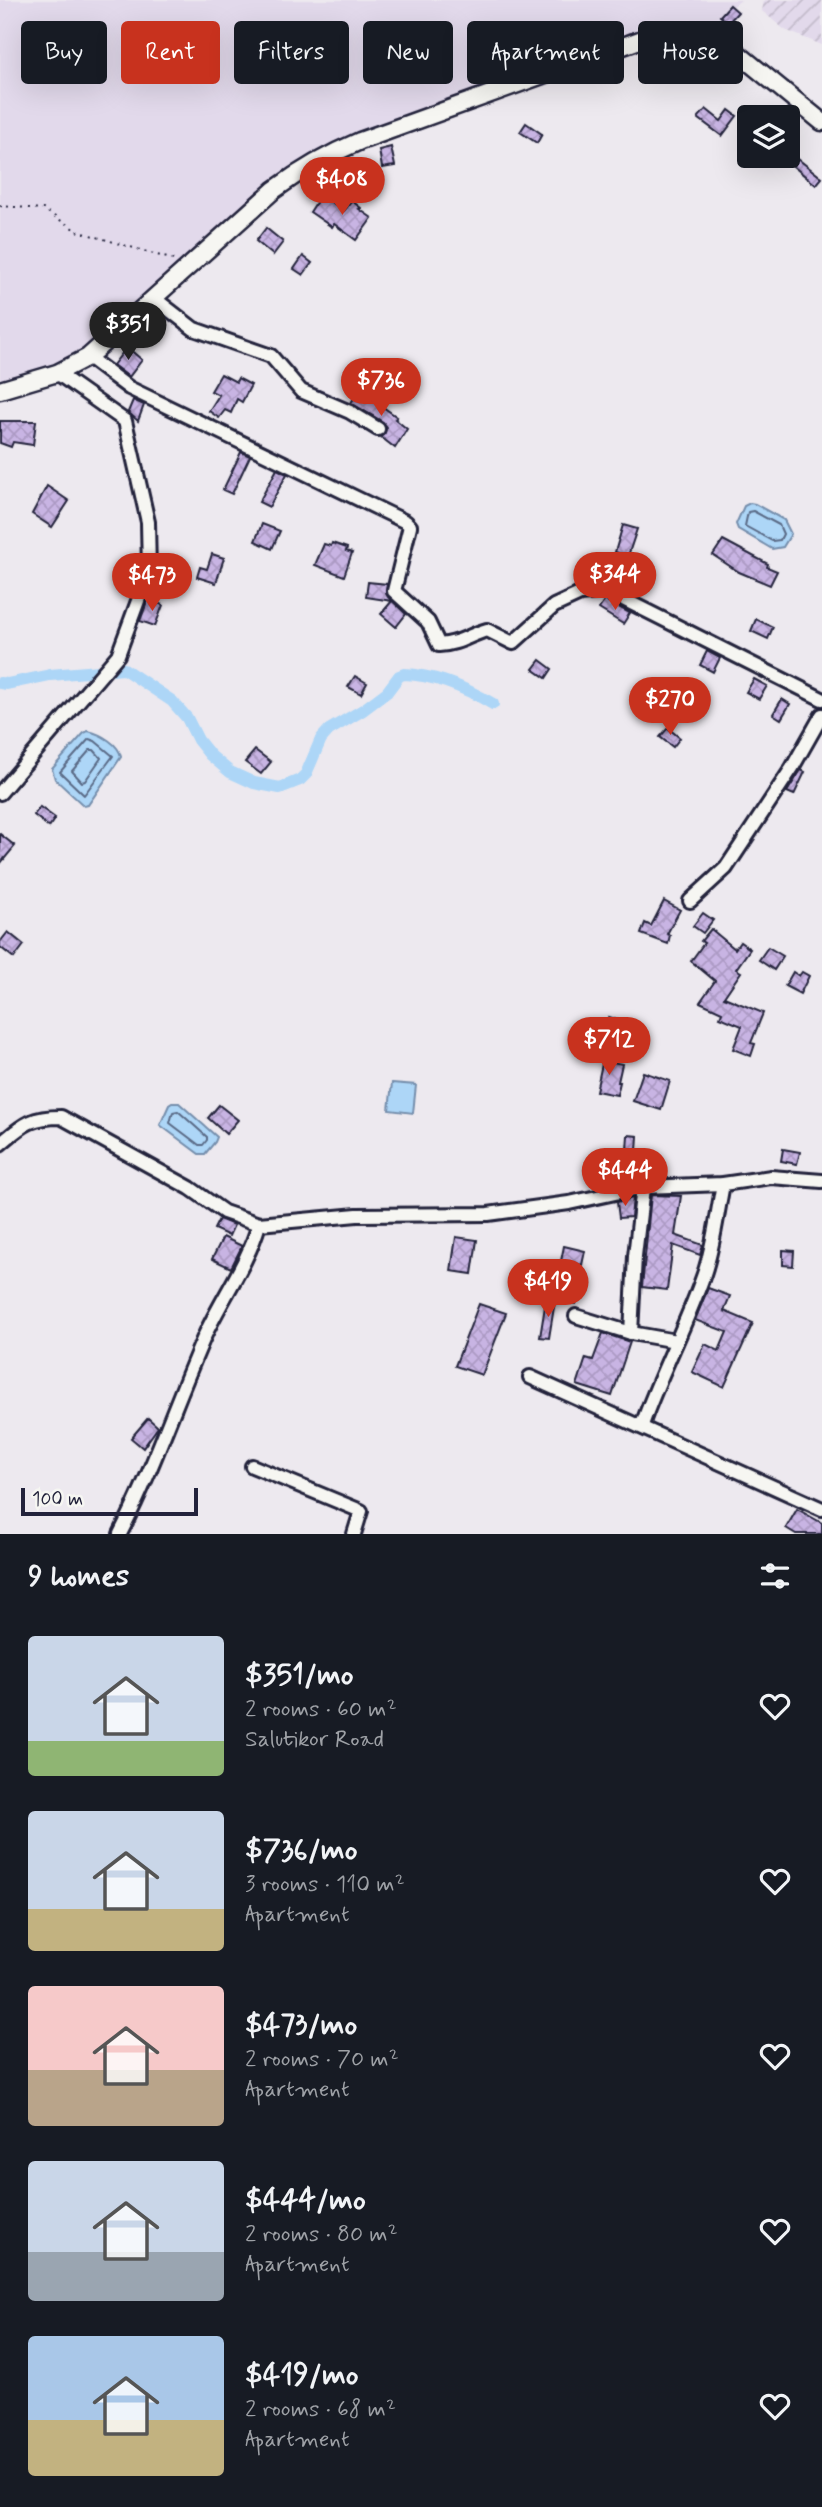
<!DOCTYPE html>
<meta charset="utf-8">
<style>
:root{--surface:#171b24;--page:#242831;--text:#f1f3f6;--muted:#9ea1a6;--accent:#c8321e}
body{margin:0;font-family:Mynerve,sans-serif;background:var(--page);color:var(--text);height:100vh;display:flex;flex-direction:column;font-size:26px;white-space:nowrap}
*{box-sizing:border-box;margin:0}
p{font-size:23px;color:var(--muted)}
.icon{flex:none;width:38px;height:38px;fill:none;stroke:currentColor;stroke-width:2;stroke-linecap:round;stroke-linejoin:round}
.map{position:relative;height:1534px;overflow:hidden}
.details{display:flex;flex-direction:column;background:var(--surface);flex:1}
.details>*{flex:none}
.top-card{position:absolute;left:21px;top:21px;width:780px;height:63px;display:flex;gap:14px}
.fabs{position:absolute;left:737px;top:105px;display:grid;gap:14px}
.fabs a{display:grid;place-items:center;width:63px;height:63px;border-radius:7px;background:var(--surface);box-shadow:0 7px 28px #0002;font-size:35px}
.scale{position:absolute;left:21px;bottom:18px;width:177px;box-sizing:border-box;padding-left:7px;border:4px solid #22223b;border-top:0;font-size:19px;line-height:24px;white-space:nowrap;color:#22223b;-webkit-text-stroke:5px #f6f6f2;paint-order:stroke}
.price{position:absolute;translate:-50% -60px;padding:0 16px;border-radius:24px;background:var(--accent);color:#fff;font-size:23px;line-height:46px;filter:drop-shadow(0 2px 4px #0008)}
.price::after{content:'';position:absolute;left:50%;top:42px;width:21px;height:16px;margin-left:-10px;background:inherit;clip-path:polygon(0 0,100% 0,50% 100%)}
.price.active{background:#222;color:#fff}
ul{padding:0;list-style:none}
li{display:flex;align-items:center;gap:21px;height:175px;padding:0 28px}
li span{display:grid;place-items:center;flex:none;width:196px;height:140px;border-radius:7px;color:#555}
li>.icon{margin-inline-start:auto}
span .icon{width:84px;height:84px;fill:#fffc;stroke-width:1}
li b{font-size:30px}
h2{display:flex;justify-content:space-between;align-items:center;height:84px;padding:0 28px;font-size:30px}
.pill{padding:0 24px;border-radius:7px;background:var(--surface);box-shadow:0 7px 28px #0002;font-size:24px;line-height:63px}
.pill.active{background:var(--accent);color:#fff}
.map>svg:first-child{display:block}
.built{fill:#e2d9eb}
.industrial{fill:url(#industrial-furrows)}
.water{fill:#add6f7;stroke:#758eac;stroke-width:2}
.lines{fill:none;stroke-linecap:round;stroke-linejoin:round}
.shore{stroke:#5a6a86;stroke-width:2}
.canal{stroke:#add6f7;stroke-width:12}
.building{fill:url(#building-cross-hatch);stroke:#22223b;stroke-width:2}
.minor-casing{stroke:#22223b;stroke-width:18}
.major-casing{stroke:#22223b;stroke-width:21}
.path{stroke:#22223b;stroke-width:2;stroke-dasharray:2 5;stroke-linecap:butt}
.minor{stroke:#f6f6f2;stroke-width:12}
.major{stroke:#f6f6f2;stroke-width:16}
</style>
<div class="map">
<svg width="822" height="1534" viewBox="0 0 822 1534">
<defs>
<pattern id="industrial-furrows" width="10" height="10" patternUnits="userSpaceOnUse" patternTransform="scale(1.75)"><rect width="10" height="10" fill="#e2d9eb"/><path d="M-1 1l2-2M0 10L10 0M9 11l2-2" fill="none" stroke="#c2baca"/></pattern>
<pattern id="building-cross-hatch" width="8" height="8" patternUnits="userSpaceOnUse" patternTransform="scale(1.75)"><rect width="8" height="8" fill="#c8b4e3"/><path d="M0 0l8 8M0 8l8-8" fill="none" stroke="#ac9ac4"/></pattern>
</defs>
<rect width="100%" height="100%" fill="#ede9ef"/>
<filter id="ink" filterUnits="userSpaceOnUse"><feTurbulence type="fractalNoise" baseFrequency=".0143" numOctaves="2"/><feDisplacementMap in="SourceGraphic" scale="14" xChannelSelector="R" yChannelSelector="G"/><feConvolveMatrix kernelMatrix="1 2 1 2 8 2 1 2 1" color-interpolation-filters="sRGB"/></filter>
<g filter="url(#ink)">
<polygon class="built" points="0,0 741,0 717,19 677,21 650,28 443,101 352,139 293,170 87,352 57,366 0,381"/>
<polygon class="industrial" points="764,0 822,0 822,45 785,30 762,11"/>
<g class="water">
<polygon points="750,503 755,504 784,520 791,534 783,547 772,549 738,529 736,524 744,506"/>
<path d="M88,731C101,734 119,744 121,757L88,805L84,806L55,779L52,769L84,733Z"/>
<polygon points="392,1083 416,1085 413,1113 389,1110"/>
<polygon points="172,1103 179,1103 217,1137 215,1142 205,1154 199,1154 160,1125 169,1105"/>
</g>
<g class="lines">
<g class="shore">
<polygon points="753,511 779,525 783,534 780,540 772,541 745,526 748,512"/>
<polygon points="89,739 95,741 113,756 84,795 60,772"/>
<polygon points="90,750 94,750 101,758 85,781 82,782 72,771"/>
<polygon points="178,1111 207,1137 207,1140 203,1145 199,1145 170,1123 173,1112"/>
</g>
<path class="canal" d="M0,683L7,684L50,675L124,669L172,701L187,718L198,740L210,755L230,772L254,783L280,788L300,780L306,774L321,739L329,730L363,710L387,692L399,676L404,674C436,675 466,688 493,704"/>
</g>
<g class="building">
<polygon points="730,5 738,12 728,23 720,16"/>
<polygon points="682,49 695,59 687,70 673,60"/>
<polygon points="706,109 721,121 729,110 737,116 722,136 698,118"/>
<polygon points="526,123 542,134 537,143 520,132"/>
<polygon points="391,147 395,166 382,168 379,150"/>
<polygon points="798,159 822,178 816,185 793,166"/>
<polygon points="321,195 344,211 352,201 361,208 359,209 372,218 356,240 334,224 332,227 310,212"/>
<polygon points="266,228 283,242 273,255 256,241"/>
<polygon points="303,256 312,263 303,275 294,269"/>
<polygon points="127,347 142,360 129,377 113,365"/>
<polygon points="221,374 236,382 238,378 251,385 242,402 237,399 231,413 225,410 219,418 209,411 219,395 211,391"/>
<polygon points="359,390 397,417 395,419 407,429 395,448 381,437 387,427 383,422 351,403"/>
<polygon points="133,400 144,405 138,421 128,412"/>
<polygon points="0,421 36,421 33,445 13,442 11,447 0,443"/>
<polygon points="241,452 250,456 232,494 223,490"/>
<polygon points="277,469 287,474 269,507 259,502"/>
<polygon points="47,486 69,501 52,527 32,514"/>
<polygon points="262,524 280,531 272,549 255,541"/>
<polygon points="623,525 637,529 628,556 615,552"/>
<polygon points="723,540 768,564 767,567 777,571 770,585 739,572 713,555"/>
<polygon points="332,543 347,548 346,551 352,553 344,576 315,565 324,544 331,546"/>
<polygon points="212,554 224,558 216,583 197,577 200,567 207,569"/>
<polygon points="368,582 387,584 386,593 388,597 406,614 396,627 381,614 392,601 366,597"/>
<polygon points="148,600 163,605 155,626 140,621"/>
<polygon points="605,600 630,613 623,624 599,609"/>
<polygon points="756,619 773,627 768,639 751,631"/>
<polygon points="707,651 720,658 713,672 700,665"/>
<polygon points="540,660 552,669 546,678 533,669"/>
<polygon points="355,676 367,683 361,694 348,687"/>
<polygon points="754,679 767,686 759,699 746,692"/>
<polygon points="782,699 790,704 781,719 773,714"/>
<polygon points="668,728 680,738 673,747 660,737"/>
<polygon points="255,750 271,762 261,774 245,762"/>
<polygon points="801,770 805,772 794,795 787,792"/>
<polygon points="40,807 55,818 49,827 34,815"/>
<polygon points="0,834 15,846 0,864"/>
<polygon points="664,901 680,910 667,934 670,935 668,944 641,934 645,923 651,926"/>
<polygon points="703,913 713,920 703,933 693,926"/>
<polygon points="711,929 735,949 740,942 750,949 736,969 741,972 724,997 763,1013 751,1043 755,1044 751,1056 733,1049 742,1026 720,1017 722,1012 700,1002 715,981 691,961 704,943 701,941"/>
<polygon points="8,932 24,945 14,958 0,947 0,942"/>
<polygon points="768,947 783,956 774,970 759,960"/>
<polygon points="793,972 799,976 802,972 809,976 800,994 785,986"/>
<polygon points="609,1017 618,1020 613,1035 618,1037 613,1052 599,1048"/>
<polygon points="604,1055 613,1058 612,1062 622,1064 618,1082 620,1082 617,1095 596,1091"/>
<polygon points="643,1072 670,1081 661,1110 633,1101"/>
<polygon points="219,1105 238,1120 226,1134 208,1118"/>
<polygon points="628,1135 638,1136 637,1151 627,1150"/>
<polygon points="783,1149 800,1152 797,1164 781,1161"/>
<polygon points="620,1158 631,1158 630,1173 620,1173"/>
<polygon points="651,1195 681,1196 675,1235 703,1245 700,1255 673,1245 667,1290 642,1287"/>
<polygon points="633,1198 631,1217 619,1218 617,1202"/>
<polygon points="219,1219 234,1225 229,1236 214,1229"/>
<polygon points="223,1237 242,1246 231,1268 212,1259"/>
<polygon points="456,1237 477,1240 472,1274 451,1271"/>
<polygon points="564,1246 585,1251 582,1265 561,1261"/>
<polygon points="783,1250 794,1251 793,1266 783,1265"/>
<polygon points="558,1278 580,1282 576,1304 554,1301"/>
<polygon points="708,1288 730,1296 724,1311 753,1323 724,1387 692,1372 705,1344 719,1351 727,1332 695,1320"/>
<polygon points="546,1300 555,1301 549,1338 540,1337"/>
<polygon points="479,1304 506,1313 482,1375 455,1366"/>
<polygon points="603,1333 630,1342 612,1396 577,1385 586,1358 593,1360"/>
<polygon points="148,1418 158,1427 143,1448 131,1438"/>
<polygon points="797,1509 822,1523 822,1534 796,1534 786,1528"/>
</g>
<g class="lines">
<defs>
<g id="minor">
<polyline points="154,298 194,329 271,356 301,391 350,412 378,429"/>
<path d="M88,357L129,388L406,522L410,526L394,591L428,622L439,645C459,644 469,635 487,630L513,643L554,606L580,594L607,591L822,699"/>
<polyline points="0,793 118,655 149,571 148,522 125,421 57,373"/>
<polyline points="690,901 726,868 792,768 822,715"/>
<path d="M0,1144C23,1125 30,1117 61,1117L190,1188L224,1212L259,1224L357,1215L488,1214L569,1203L643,1187L723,1184L771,1177L822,1181"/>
<polyline points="576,1316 631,1333 676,1341"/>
<polyline points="631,1333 635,1256 643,1187"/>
<polyline points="530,1377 822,1509"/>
<path d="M642,1425C660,1374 686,1326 704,1274C714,1245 717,1214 723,1184"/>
<polyline points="252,1466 361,1511 354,1534"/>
<path d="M120,1534C153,1470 176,1401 205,1335C222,1298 248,1263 259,1224"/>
</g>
<path id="major" d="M0,390L57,373L88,357L274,190C301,170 329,154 360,141L659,33L701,31L719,38L822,122"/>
</defs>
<use href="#minor" class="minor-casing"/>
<use href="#major" class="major-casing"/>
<polyline class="path" points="0,206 43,209 77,231 174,260"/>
<use href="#minor" class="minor"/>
<use href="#major" class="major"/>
</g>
</g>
</svg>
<div class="fabs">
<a><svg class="icon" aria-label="layers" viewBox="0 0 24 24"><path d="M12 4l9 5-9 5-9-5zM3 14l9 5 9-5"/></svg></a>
</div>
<div class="scale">100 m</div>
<b class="price" style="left:342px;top:217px">$408</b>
<b class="price active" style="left:128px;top:362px">$351</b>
<b class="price" style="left:381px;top:418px">$736</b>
<b class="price" style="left:615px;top:612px">$344</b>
<b class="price" style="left:152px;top:613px">$473</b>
<b class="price" style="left:670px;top:737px">$270</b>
<b class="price" style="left:609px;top:1077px">$712</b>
<b class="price" style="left:625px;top:1208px">$444</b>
<b class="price" style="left:548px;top:1319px">$419</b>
<div class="top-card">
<a class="pill">Buy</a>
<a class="pill active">Rent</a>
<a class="pill">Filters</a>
<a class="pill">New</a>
<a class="pill">Apartment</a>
<a class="pill">House</a>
</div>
</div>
<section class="details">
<h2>9 homes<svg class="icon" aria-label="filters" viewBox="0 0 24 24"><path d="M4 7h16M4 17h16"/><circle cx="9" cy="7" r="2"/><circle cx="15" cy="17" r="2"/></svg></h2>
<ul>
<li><span style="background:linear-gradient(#c9d6e8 75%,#8fb573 0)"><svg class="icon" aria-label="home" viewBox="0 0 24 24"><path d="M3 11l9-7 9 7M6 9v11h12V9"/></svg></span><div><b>$351/mo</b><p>2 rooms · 60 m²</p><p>Salutikor Road</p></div><svg class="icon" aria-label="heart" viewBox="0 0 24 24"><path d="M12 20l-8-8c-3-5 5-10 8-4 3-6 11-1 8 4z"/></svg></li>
<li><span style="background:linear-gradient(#c9d6e8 70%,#c2b280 0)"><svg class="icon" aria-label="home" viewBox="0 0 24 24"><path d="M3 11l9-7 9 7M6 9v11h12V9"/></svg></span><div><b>$736/mo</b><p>3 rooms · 110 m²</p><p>Apartment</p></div><svg class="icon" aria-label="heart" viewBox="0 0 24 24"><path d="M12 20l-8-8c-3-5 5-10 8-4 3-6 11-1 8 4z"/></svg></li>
<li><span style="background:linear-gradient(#f6c9c9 60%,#b9a48a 0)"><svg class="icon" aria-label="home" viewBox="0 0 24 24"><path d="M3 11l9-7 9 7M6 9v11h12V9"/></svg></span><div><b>$473/mo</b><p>2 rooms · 70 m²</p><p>Apartment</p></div><svg class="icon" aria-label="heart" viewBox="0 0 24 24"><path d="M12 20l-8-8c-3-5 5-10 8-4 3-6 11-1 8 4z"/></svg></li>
<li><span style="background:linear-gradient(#c9d6e8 65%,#9aa5b1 0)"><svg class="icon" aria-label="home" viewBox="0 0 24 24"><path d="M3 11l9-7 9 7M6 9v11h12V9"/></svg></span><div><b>$444/mo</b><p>2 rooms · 80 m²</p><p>Apartment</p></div><svg class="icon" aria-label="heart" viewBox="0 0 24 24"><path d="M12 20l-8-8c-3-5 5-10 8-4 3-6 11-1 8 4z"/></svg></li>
<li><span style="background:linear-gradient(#a9c7e8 60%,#c2b280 0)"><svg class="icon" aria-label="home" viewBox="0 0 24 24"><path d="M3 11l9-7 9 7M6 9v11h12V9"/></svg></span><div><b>$419/mo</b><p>2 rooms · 68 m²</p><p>Apartment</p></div><svg class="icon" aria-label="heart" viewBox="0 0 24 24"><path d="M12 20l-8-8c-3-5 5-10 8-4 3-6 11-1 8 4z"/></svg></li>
</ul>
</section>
